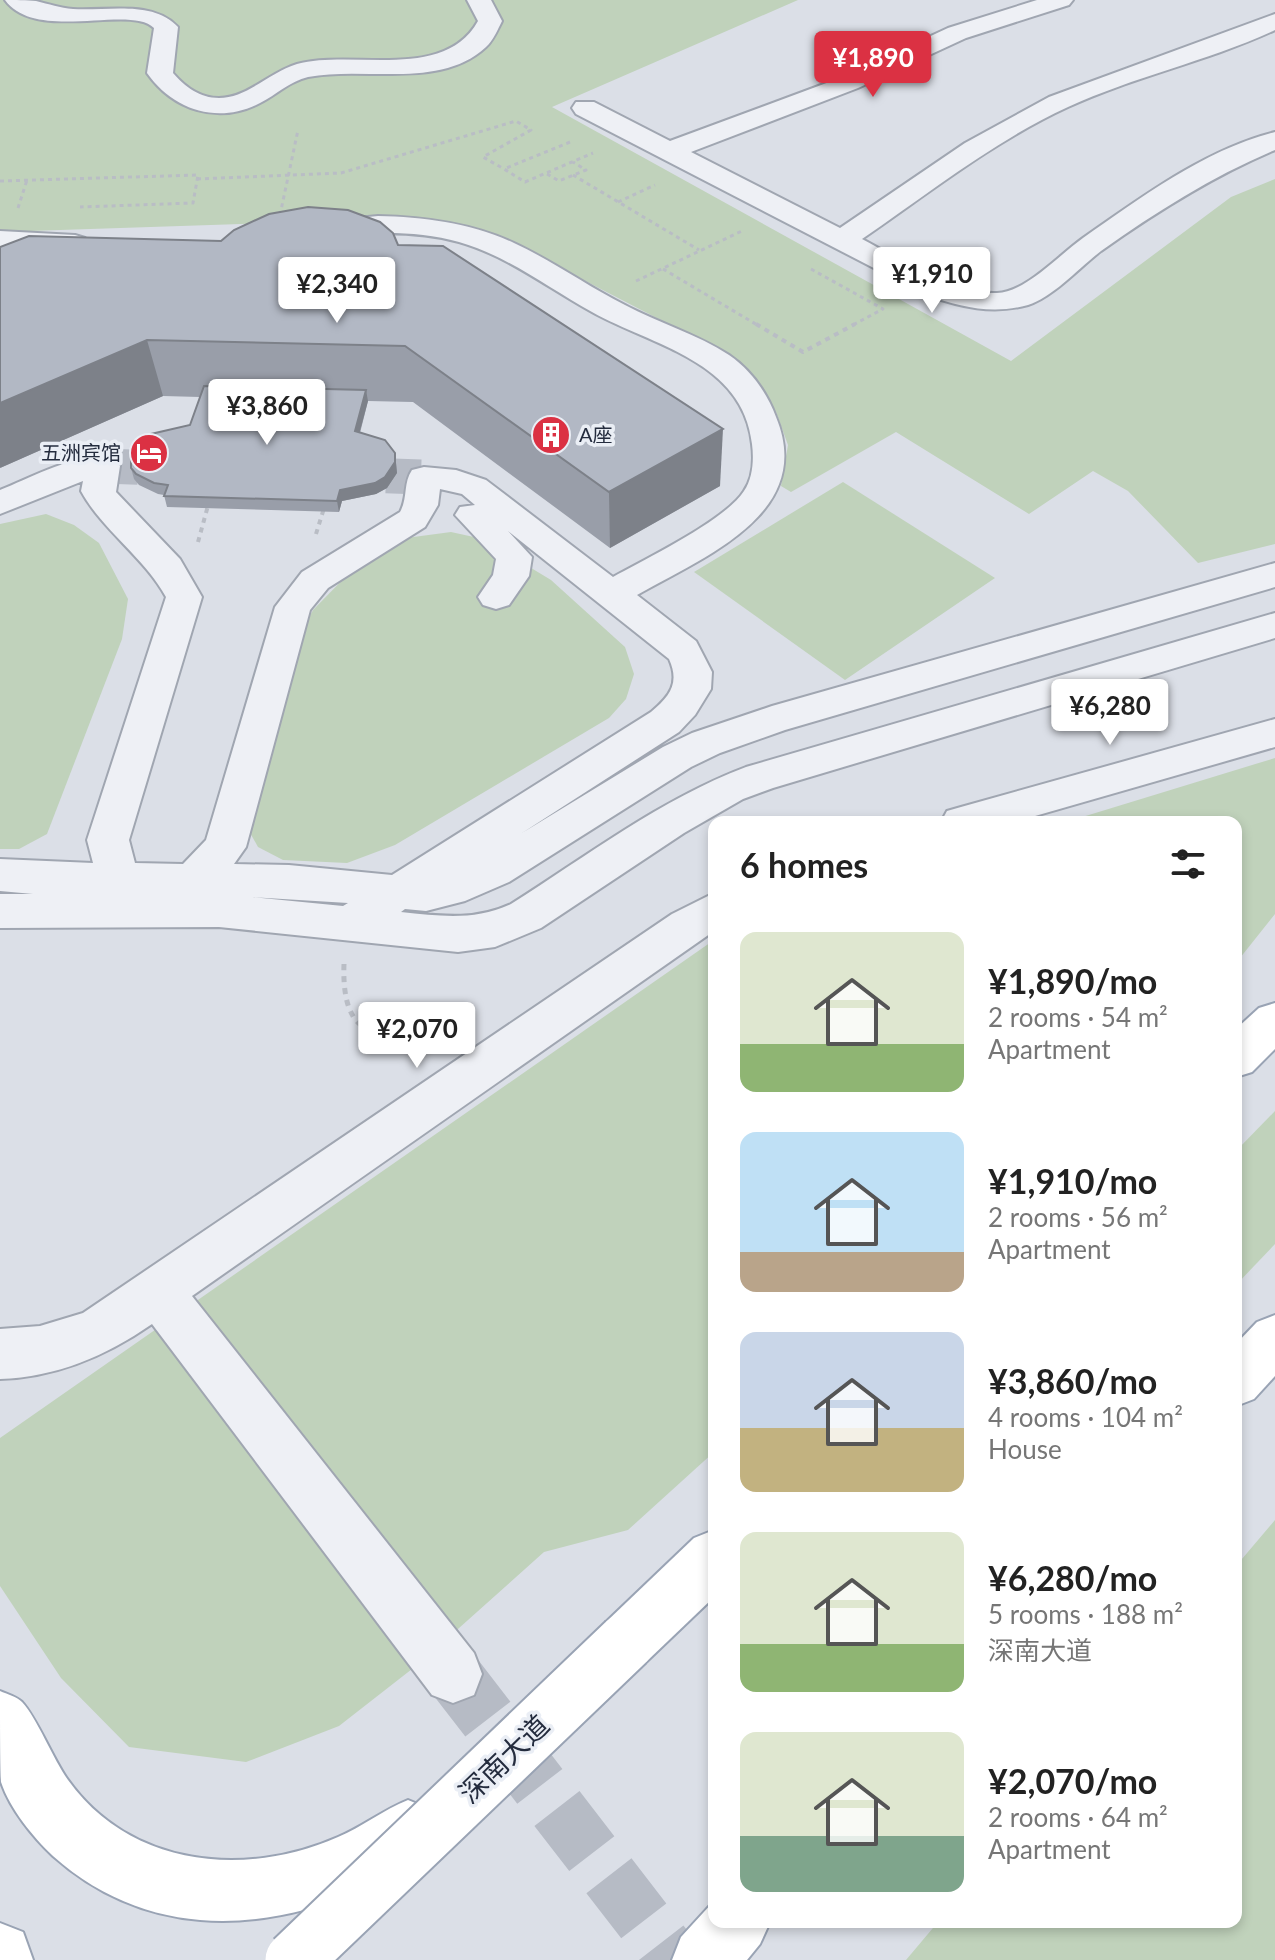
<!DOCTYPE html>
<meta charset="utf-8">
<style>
:root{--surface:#fff;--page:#f6f6f6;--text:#222;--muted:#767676;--accent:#db3143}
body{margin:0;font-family:Lato,"Noto Sans SC",sans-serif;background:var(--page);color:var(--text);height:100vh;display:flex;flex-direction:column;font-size:30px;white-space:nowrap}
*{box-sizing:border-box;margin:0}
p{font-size:26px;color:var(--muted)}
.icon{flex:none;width:44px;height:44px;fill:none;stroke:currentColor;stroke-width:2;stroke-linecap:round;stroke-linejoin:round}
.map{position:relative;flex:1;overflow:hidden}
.panel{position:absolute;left:708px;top:816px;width:534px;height:1112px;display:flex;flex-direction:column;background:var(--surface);border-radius:16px;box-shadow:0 4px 12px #0003}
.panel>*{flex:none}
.price{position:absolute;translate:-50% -68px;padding:0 18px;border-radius:8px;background:#fff;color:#222;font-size:26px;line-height:52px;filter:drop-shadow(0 2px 4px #0008)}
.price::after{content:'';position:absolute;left:50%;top:48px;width:24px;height:18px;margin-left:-12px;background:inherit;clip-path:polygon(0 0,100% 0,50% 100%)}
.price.active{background:var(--accent);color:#fff}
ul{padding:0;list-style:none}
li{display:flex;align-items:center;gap:24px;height:200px;padding:0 32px}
li span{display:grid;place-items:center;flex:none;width:224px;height:160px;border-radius:16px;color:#555}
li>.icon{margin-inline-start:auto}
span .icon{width:96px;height:96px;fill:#fffc;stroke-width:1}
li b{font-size:34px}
h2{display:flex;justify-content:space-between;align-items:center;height:96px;padding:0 32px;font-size:34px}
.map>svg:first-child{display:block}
.green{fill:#c0d2bb}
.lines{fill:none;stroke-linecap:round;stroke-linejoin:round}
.minor-tunnel-far1{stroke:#b6bbc5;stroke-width:35;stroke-dasharray:35 17;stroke-linecap:butt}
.minor-tunnel{stroke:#b6bbc5;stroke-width:57;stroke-dasharray:57 28;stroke-linecap:butt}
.minor-casing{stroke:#a0a6b1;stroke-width:4}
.major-casing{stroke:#99a3b4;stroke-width:4}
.path-far2{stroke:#b9bdc5;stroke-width:3;stroke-dasharray:4 4;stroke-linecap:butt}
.path-far1{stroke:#b9bdc5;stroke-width:4;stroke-dasharray:5 5;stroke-linecap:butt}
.path{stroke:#b9bdc5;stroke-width:5;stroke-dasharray:6 6;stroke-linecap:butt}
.minor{fill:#eef0f5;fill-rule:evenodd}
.major{fill:#fff;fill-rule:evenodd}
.major-bridge-casing{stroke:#99a3b4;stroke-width:61;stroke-linecap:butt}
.major-bridge{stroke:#fff;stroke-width:57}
.wall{fill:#999ea9}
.shaded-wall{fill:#7d8189}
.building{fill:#b2b8c4;stroke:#7d8189;stroke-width:2}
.labels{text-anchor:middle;stroke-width:7;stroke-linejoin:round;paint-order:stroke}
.far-poi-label{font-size:20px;fill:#242c3e;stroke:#eaeef5;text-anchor:start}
.near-street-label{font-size:28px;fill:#242c3e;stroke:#eaeef5}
</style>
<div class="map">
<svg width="1275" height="1960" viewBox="0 0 1275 1960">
<rect width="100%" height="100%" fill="#dbdfe7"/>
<g class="green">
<polygon points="0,0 798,0 552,107 1011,361 1231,197 1275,179 1275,544 1198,563 1128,491 1093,471 1029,514 896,432 791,492 781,486 788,445 776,412 754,380 676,328 539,257 363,220 0,232"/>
<polygon points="843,482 995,578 845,680 694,572"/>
<polygon points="46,514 74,525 99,543 128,599 122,639 47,834 19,849 0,849 0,524"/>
<polygon points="451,532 483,539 551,580 625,647 634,674 626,699 609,718 395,845 347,863 283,860 258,847 244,822 296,642 313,610 361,561 406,538"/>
<polygon points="1275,758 1275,914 1236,963 1236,822 1066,822"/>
<polygon points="714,940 714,1452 628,1530 544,1552 421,1662 339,1726 246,1762 129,1747 61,1678 0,1586 0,1438"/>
<polygon points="1275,1111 1275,1244 1236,1285 1236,1151"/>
<polygon points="1275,1520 1275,1960 906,1960 938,1922 1236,1922 1236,1566"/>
</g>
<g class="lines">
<g class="minor-tunnel-far1">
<polyline points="103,466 190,469"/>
<polyline points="334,474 424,477"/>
</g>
<polyline class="minor-tunnel" points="453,1674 674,1960"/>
<defs>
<g id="minor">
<path d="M5,0C15,0 27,0 36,1C49,4 60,8 73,9C109,11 153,0 178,27L173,73C185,87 200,98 219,98C247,98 270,72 297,64C353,49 444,82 478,21L467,0H491L502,21C498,29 493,41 486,47C440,90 364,66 308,77C290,81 276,95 260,103C218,125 173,110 147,73L154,28C130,4 36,43 5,0Z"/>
<path d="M1037,0H1073L1069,5L966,38L858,88L691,152L840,228L965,143L1049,97L1275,14V30C1208,61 1135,76 1068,107C994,141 929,193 862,239C903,260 950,295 997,293C1026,292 1059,255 1083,238C1140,198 1206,149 1275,132V150C1213,176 1156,212 1101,251C1080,267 1052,298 1028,305C992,315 961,307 926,295L576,114L572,108L576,102H594L670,141L840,78L948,28Z"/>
<path d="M378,216C425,217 471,223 514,243C553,261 587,286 625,305C659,323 697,334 729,355C751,370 767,393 776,417C816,513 704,557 637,595L696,641L712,672L711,689L695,715L679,732L522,833L663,747L692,733L772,706L1275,563V587L785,730L720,753L691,767L509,882L465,901L426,911L405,909L401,912C441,916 474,921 511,904C587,856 661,799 746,767L1275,613V638L773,788L743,799L684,833L541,928L495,947L458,952L219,927L0,928V894H33L0,891V859L93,863L87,840L166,597C144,557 103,531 81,491L83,481L0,514V490C33,477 79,450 115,459L120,466L116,492L180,559L202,597L129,840L135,863L183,864L206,840L275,607L302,572L400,512C408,498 403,483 412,470L424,467L456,470L486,480L613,577C645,559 726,520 744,491C753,478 754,459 752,444C743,361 653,346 592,312C548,288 508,256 459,242C416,230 369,232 326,237L316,234L312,228L316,222ZM440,489L462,494L475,505L460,507L455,515L496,559L493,575L478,597L483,605L496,609L509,605L529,576L532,557L508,531L669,659C680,683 670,696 651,712L392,875L289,865L234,864L246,847L310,610L328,588L425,527L438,505ZM252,897L348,903L343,906Z"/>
<polygon points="0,231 75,235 85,238 89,244 85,250 75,253 0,249"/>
<polygon points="1275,719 1275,747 1014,822 941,822 947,811 961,807"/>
<path d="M714,893V931L192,1296L474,1653L482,1674L474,1695L453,1703L432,1695L152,1324C106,1356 57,1377 0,1379V1329L40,1326L83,1313L672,914Z"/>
</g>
<g id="major">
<polygon points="1275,1003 1275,1049 1252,1072 1236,1077 1236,1029 1259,1008"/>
<polygon points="1275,1315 1275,1376 1254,1399 1236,1406 1236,1344 1257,1322"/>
<polygon points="714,1530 714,1597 646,1662 626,1671 606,1662 597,1642 606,1622 694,1538"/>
<path d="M0,1691C7,1694 17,1697 22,1702C37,1718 53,1759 68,1780C130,1867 245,1878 338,1837C362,1827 383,1810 408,1800L430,1809L439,1831C436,1837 434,1848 429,1853C416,1868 379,1883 360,1891C254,1935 143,1936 53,1856C33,1837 10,1809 1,1782C0,1765 0,1713 0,1691Z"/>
<polygon points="714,1901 714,1922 770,1922 760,1944 747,1960 672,1960 681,1937"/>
<polygon points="0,1923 23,1932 33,1960 0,1960"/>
</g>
</defs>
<use href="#minor" class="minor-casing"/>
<use href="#major" class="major-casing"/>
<g class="path-far2">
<polyline points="570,142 504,169 525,182 593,153"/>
<polyline points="547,174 559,181 586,170 573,162"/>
<polyline points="573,175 699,250"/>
<polyline points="197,179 341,173 516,121 531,130 483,157 504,169"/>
<polyline points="0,181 198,175 193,203 80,207"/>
<polyline points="618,202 655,185"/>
<polyline points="18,208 27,180"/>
<polyline points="280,215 298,130"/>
<polyline points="663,269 759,326"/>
<polyline points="811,269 883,309 851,326"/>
<polyline points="636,281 742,231"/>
</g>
<g class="path-far1">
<polyline points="756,324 803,352 855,324"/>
<polyline points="316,534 325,505"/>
<polyline points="198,542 209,502"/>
</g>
<path class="path" d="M344,964C341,1043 382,1044 442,1013L456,1025"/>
<use href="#minor" class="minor"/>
<use href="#major" class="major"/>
<defs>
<polyline id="major-bridge" points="294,1960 626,1642"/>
</defs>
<use href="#major-bridge" class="major-bridge-casing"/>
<use href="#major-bridge" class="major-bridge"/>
</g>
<polygon class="wall" points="221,241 398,245 720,486 610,548 413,402 368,401 360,433 395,453 397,473 387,488 376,494 342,501 339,512 167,507 164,495 158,494 139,485 134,479 131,468 190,425 200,397 163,396 0,468"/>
<g class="shaded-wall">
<polygon points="147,340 163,396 0,468 0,403"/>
<polygon points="366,390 368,401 357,442 355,431"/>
<polygon points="723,429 720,486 610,548 609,492"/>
<polygon points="395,453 397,473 387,488 376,494 342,501 339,512 337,501 340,490"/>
</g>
<g class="building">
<polygon points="308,207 348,210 380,222 393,233 398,245 443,246 723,429 609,492 405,346 147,340 0,403 0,247 29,236 221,241 234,230 269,214"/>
<polygon points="204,386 366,390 355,431 385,440 395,453 395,462 385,477 375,483 340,490 337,501 164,496 168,485 154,483 136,474 131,468 131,453 151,434 190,425"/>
</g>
<defs>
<symbol id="building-disc" viewBox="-11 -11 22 22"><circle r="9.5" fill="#db3143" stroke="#eaeef5"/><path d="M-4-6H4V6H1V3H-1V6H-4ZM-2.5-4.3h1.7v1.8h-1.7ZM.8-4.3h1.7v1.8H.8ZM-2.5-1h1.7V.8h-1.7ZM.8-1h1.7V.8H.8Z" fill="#fff"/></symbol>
<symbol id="hotel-disc" viewBox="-11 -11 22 22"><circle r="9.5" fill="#db3143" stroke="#eaeef5"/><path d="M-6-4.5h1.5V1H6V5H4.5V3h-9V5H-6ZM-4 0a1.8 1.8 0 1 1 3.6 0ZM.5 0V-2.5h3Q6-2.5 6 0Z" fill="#fff"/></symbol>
</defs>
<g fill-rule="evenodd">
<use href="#building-disc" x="529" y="413" width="44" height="44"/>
<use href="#hotel-disc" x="127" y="431" width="44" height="44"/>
</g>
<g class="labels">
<g class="far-poi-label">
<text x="579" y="442">A座</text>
<text x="121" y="460" text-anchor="end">五洲宾馆</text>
</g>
<g class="near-street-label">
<text transform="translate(504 1759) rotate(-44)" y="10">深南大道</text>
</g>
</g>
</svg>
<b class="price active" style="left:873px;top:99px">¥1,890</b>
<b class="price" style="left:932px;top:315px">¥1,910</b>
<b class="price" style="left:337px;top:325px">¥2,340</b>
<b class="price" style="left:267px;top:447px">¥3,860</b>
<b class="price" style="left:1110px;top:747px">¥6,280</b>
<b class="price" style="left:417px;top:1070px">¥2,070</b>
<section class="panel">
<h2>6 homes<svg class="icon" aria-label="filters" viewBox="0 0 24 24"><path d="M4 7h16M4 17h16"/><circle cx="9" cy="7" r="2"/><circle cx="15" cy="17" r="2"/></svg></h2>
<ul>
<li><span style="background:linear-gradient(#dfe7d0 70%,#8fb573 0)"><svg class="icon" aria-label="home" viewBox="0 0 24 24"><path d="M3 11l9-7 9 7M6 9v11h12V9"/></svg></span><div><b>¥1,890/mo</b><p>2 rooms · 54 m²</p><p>Apartment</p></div></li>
<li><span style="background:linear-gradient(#bfe0f5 75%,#b9a48a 0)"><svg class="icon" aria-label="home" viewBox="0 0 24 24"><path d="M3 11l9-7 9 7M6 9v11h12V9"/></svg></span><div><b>¥1,910/mo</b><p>2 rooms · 56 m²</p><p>Apartment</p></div></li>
<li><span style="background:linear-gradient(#c9d6e8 60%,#c2b280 0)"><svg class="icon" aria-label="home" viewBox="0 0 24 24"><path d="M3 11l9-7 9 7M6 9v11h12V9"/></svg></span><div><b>¥3,860/mo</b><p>4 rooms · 104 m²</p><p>House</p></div></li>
<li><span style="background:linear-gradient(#dfe7d0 70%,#8fb573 0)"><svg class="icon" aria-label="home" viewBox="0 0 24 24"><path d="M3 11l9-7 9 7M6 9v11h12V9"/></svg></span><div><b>¥6,280/mo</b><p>5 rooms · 188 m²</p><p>深南大道</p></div></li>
<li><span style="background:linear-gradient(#dfe7d0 65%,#7fa58c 0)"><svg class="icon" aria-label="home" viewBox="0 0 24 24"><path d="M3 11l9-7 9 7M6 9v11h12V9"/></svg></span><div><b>¥2,070/mo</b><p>2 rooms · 64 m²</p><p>Apartment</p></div></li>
</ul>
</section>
</div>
